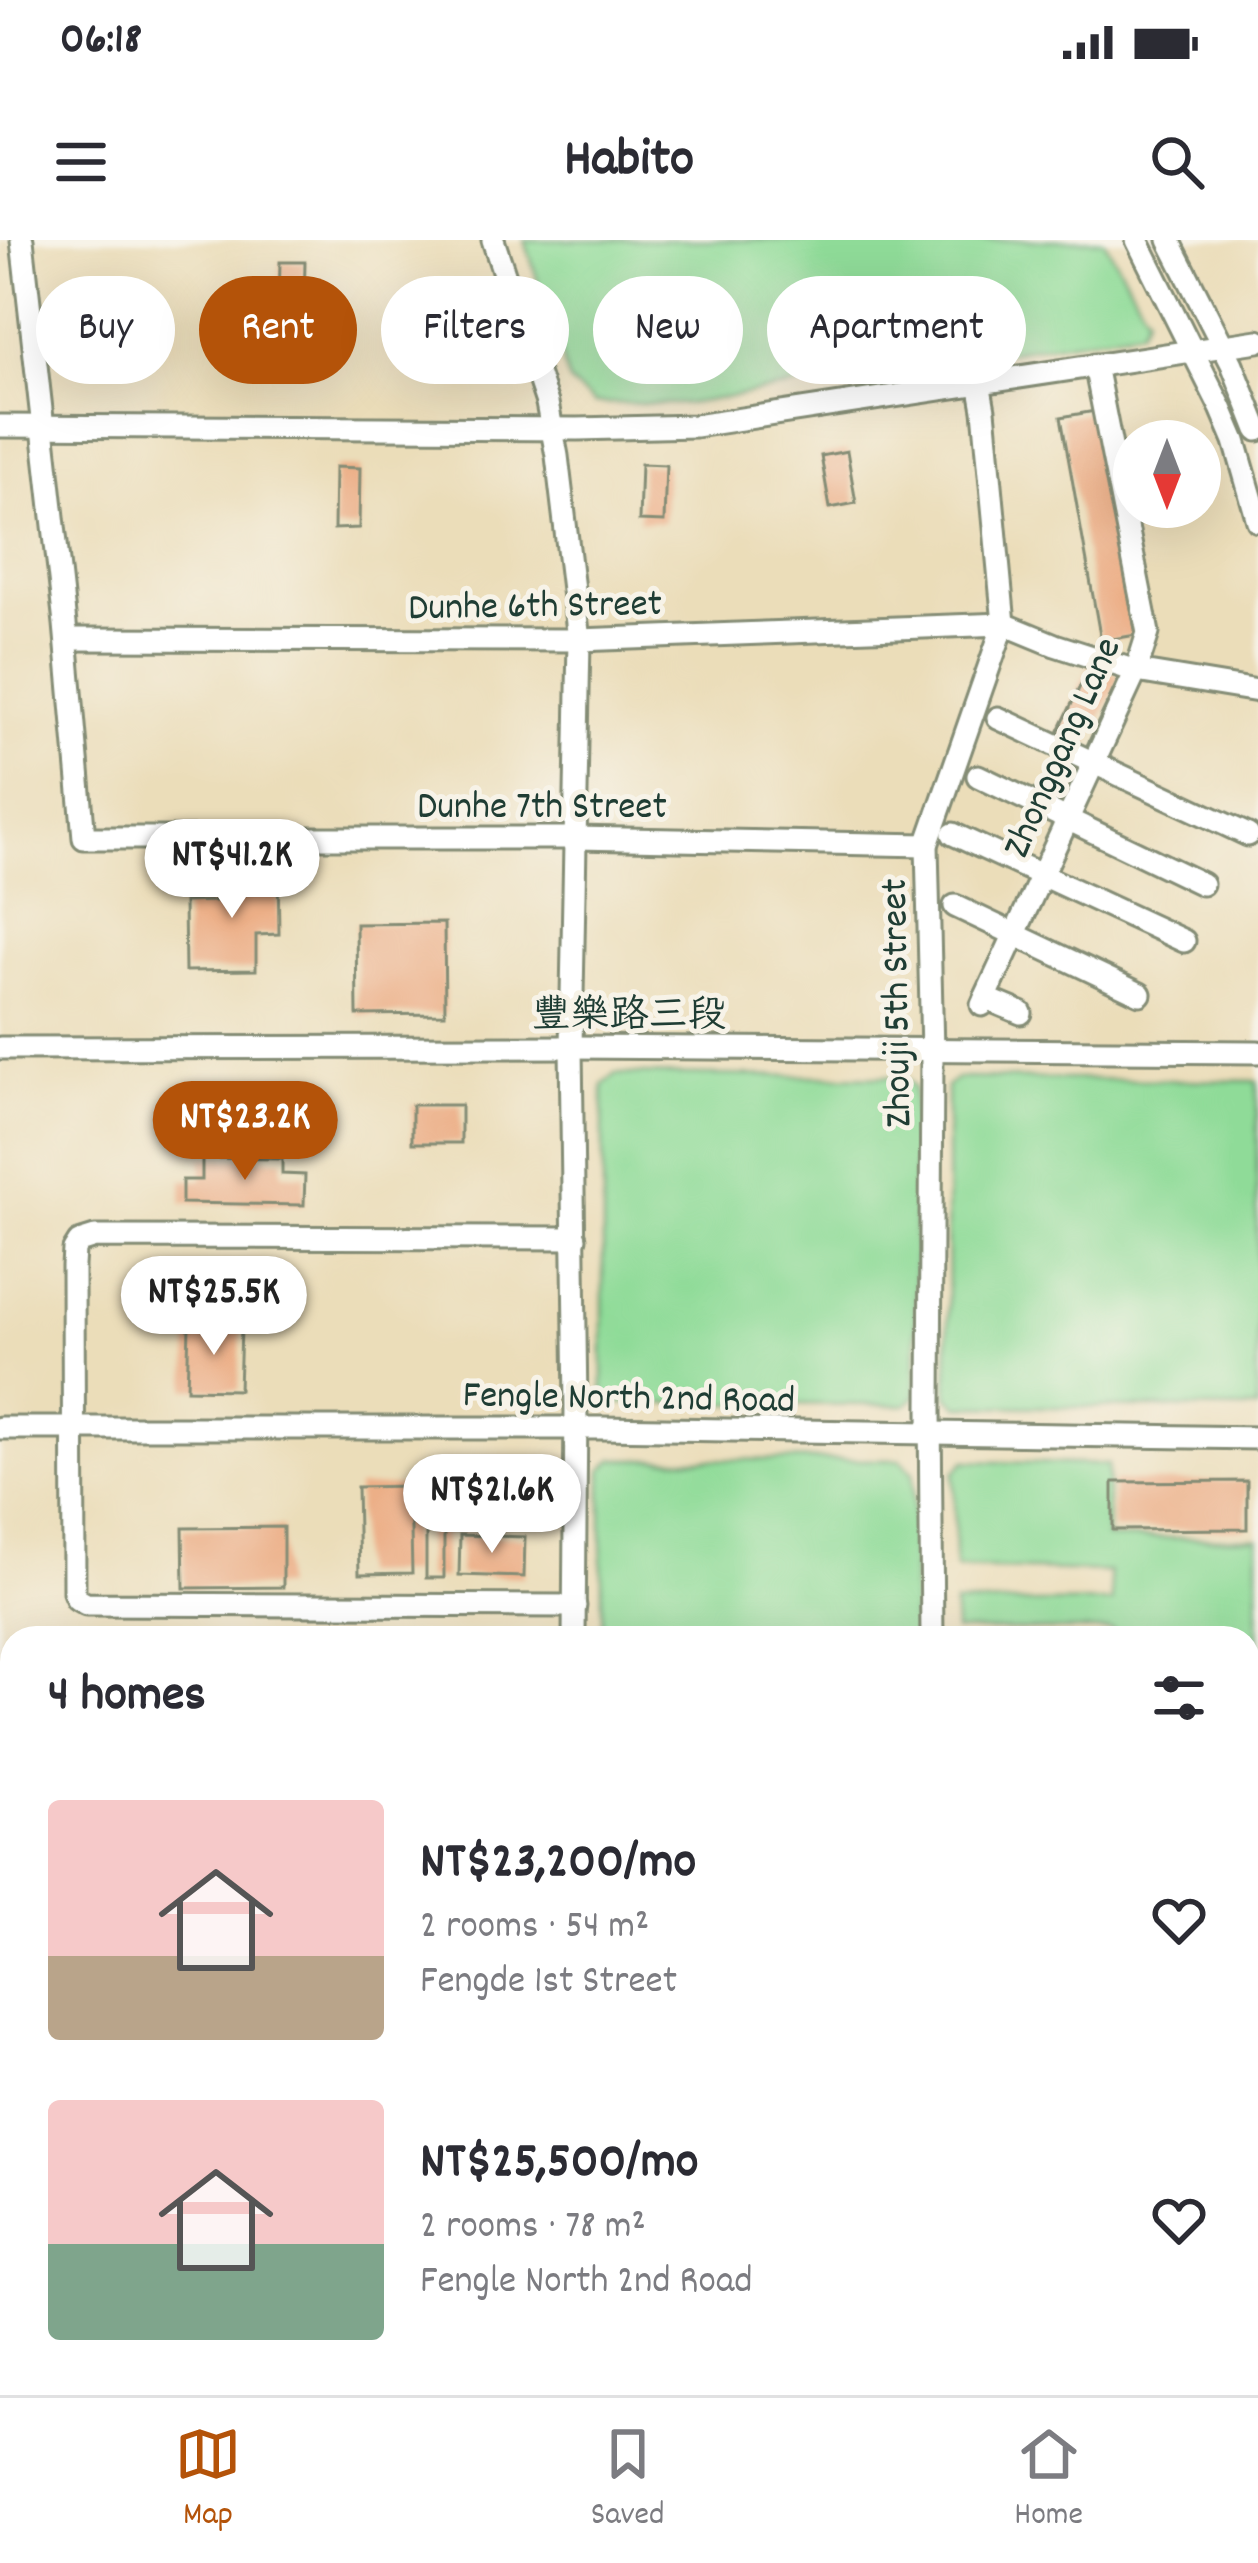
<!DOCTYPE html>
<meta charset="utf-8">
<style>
:root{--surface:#fff;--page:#f2f2f3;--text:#2b2b33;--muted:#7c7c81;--line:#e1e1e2;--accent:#b45309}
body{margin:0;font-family:Dekko,"LXGW WenKai TC",sans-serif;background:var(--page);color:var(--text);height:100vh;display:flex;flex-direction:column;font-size:45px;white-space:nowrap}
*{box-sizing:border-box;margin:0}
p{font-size:39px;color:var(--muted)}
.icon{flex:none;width:66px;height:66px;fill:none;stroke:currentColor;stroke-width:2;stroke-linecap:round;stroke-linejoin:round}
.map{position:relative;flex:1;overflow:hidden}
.details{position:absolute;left:0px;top:1386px;width:1260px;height:771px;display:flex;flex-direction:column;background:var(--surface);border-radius:36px 36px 0 0;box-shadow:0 12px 48px #0002}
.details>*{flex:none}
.top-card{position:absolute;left:36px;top:36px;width:1188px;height:108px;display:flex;gap:24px}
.needle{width:78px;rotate:180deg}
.controls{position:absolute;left:1113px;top:180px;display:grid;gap:24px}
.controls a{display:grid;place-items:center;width:108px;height:108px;border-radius:50%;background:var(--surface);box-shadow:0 12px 48px #0002;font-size:60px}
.price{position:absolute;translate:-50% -102px;padding:0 27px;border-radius:42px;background:#fff;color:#222;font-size:39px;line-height:78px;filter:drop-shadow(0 3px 6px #0008)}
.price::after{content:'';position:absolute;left:50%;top:72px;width:36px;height:27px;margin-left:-18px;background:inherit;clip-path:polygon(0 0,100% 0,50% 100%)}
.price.current{background:var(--accent);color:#fff}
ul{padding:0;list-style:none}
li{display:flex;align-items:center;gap:36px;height:300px;padding:0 48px}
li span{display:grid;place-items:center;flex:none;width:336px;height:240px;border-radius:12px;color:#555}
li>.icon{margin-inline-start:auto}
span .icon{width:144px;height:144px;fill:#fffc;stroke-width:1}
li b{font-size:51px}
h2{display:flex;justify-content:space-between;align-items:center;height:144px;padding:0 48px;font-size:51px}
.tag{padding:0 42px;border-radius:54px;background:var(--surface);box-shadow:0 12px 48px #0002;font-size:42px;line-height:108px}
.tag.current{background:var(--accent);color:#fff}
.status{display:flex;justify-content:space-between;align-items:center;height:84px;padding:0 60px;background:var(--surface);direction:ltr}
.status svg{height:33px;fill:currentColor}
header{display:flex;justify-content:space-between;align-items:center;height:156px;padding:0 48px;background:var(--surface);font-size:54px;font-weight:800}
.tab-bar{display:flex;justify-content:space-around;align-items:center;height:168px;border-top:3px solid var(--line);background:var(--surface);font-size:33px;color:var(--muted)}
.tab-bar a{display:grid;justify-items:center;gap:6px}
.tab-bar .current{color:var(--accent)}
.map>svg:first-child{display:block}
.green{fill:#8fdb98;stroke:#578c66;stroke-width:3}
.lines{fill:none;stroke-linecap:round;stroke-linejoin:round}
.stream{stroke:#5cafd8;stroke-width:6}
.building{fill:#ecaf87}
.minor-casing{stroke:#858d76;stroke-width:27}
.minor{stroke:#fff;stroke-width:21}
.labels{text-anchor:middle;stroke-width:10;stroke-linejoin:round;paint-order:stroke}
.street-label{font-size:39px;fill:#1f3d34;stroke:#f7f3e8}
</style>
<div class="status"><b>06:18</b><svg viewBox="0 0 49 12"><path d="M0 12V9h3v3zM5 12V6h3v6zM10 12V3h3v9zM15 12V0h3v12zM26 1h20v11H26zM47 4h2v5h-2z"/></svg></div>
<header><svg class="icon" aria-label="menu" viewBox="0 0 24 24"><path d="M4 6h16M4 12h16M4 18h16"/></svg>Habito<svg class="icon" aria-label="search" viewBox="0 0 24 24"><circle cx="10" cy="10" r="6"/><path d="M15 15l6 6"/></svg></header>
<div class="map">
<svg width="1258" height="2155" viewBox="0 0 1258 2155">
<rect width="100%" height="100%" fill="#f7f3e8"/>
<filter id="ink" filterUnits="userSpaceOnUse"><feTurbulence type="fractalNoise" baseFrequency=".00833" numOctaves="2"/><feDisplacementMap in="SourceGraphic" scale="24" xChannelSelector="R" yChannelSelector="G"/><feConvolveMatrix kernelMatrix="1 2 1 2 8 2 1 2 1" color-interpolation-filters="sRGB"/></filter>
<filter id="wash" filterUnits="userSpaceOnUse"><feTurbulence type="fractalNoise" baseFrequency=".004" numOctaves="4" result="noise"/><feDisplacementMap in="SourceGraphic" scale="48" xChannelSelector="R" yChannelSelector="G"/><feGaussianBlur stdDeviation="2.7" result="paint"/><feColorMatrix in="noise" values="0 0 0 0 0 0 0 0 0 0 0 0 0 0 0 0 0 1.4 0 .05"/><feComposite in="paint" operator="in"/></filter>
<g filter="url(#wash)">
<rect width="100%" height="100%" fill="#ebddb9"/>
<g class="green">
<polygon points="525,0 1104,0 1147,75 1140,90 687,164 594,163 569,142"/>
<polygon points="616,834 905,837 914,847 916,1156 906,1165 615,1163 603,1151 603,845"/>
<polygon points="957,838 1257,841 1257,1169 959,1166 948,1156 947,847"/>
<polygon points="614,1219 901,1220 913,1233 913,1398 602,1398 602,1230"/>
<polygon points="965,1221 1108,1225 1107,1298 1258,1298 1258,1538 1249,1547 1248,1398 1115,1398 1113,1390 955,1391 954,1364 1112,1362 1109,1332 955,1328 954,1233"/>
</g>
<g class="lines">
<g class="stream">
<polyline points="0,2009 12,2009"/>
<polyline points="1248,2019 1258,2019"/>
</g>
</g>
<g id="blocks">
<g class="building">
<polygon points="280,22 305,22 304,64 279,64"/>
<polygon points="1095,171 1136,395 1101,401 1061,177"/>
<polygon points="847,211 856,263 830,268 821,216"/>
<polygon points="641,224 666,225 664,282 639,281"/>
<polygon points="335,227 360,228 359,288 334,289"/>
<polygon points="1091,423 1120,436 1084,512 1055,499"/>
<polygon points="278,629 279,694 256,695 256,730 185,731 184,662 214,661 213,630"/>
<polygon points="444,683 445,774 357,775 356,684"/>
<rect x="412" y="865" width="49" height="38"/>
<polygon points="202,918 282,919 282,934 305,935 304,965 182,963 182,940 202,940"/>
<polygon points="189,1087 241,1088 239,1150 187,1149"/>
<polygon points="1247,1241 1247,1289 1113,1290 1113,1242"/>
<polygon points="410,1246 412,1333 359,1334 357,1247"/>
<polygon points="283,1287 283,1347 184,1348 183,1288"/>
<rect x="426" y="1292" width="18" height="46"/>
<polygon points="460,1295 525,1297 524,1337 459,1335"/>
<rect x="0" y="1473" width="12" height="54"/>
<rect x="0" y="1623" width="12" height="33"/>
<polygon points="1258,1886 1258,1914 1248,1914 1248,1887"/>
<rect x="970" y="2145" width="118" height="10"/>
</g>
</g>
</g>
<g filter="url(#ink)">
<use href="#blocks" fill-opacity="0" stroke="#858d76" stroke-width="3"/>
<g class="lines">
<defs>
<g id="minor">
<polyline points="22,0 65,384 84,598 575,598 927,605"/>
<polyline points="493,0 547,163 557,216 579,400 571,807 576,1165 574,1398"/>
<polyline points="1137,0 1221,168 1235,201 1258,281"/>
<polyline points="1169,0 1232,124 1258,190"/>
<polyline points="0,186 578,189 695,186 1258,101"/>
<polyline points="67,399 579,400 1004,384 1055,405 1136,431 1258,451"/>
<polyline points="998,478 1248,595"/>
<polyline points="978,536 1202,644"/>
<polyline points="953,594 1184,701"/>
<polyline points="955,666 1140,754"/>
<polyline points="985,758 1021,773"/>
<polyline points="982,765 1136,431 1148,393 1095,125"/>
<polyline points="0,808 571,807 1258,812"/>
<polyline points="575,998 95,997 79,1002 74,1010 73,1026 74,1352 77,1359 86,1364 575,1366"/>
<polyline points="0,1188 600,1188 1258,1198"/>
<polyline points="932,1398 930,1169 932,812 927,605 1004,384 984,170 979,142"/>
<polyline points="0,1572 12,1572"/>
<polyline points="1248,1582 1258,1582"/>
<polyline points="0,1976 12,1976"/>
<polyline points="1248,1981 1258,1981"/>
<polyline points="0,2033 12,2033"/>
<polyline points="1248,2042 1258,2042"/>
<polyline points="568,2145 568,2155"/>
</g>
</defs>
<use href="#minor" class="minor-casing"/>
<use href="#minor" class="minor"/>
</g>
</g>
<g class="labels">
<g class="street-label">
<text transform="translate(535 362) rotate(-1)" y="14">Dunhe 6th Street</text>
<text transform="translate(1059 506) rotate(-66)" y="14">Zhonggang Lane</text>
<text x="542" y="577">Dunhe 7th Street</text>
<text transform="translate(893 763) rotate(-91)" y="14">Zhouji 5th Street</text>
<text x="629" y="786">豐樂路三段</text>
<text transform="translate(629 1154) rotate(1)" y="14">Fengle North 2nd Road</text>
</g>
</g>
</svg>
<div class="controls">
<a><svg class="needle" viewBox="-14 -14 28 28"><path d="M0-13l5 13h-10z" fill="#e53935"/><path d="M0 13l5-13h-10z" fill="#7c7c81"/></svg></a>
</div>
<b class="price" style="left:232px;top:681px">NT$41.2K</b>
<b class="price current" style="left:245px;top:943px">NT$23.2K</b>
<b class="price" style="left:214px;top:1118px">NT$25.5K</b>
<b class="price" style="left:492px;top:1316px">NT$21.6K</b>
<div class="top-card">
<a class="tag">Buy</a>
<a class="tag current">Rent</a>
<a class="tag">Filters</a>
<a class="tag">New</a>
<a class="tag">Apartment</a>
</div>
<section class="details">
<h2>4 homes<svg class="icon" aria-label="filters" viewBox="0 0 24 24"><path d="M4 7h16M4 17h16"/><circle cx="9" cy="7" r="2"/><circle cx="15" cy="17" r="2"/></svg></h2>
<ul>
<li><span style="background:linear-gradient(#f6c9c9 65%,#b9a48a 0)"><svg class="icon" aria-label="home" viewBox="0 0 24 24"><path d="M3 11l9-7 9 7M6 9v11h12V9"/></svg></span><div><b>NT$23,200/mo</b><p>2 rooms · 54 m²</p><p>Fengde 1st Street</p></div><svg class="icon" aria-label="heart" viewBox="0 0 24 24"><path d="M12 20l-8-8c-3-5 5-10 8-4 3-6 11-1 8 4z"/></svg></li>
<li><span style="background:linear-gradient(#f6c9c9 60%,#7fa58c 0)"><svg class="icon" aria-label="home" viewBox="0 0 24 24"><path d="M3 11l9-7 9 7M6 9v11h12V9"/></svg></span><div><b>NT$25,500/mo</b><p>2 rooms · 78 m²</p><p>Fengle North 2nd Road</p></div><svg class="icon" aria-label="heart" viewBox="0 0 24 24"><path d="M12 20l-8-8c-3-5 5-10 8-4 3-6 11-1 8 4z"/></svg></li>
</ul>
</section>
</div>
<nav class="tab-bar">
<a class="current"><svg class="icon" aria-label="map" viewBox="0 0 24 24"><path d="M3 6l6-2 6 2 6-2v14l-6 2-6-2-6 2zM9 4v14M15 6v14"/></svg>Map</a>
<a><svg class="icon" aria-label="saved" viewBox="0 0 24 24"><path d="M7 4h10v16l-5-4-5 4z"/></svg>Saved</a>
<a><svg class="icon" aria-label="home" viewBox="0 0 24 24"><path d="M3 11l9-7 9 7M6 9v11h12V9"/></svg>Home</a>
</nav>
